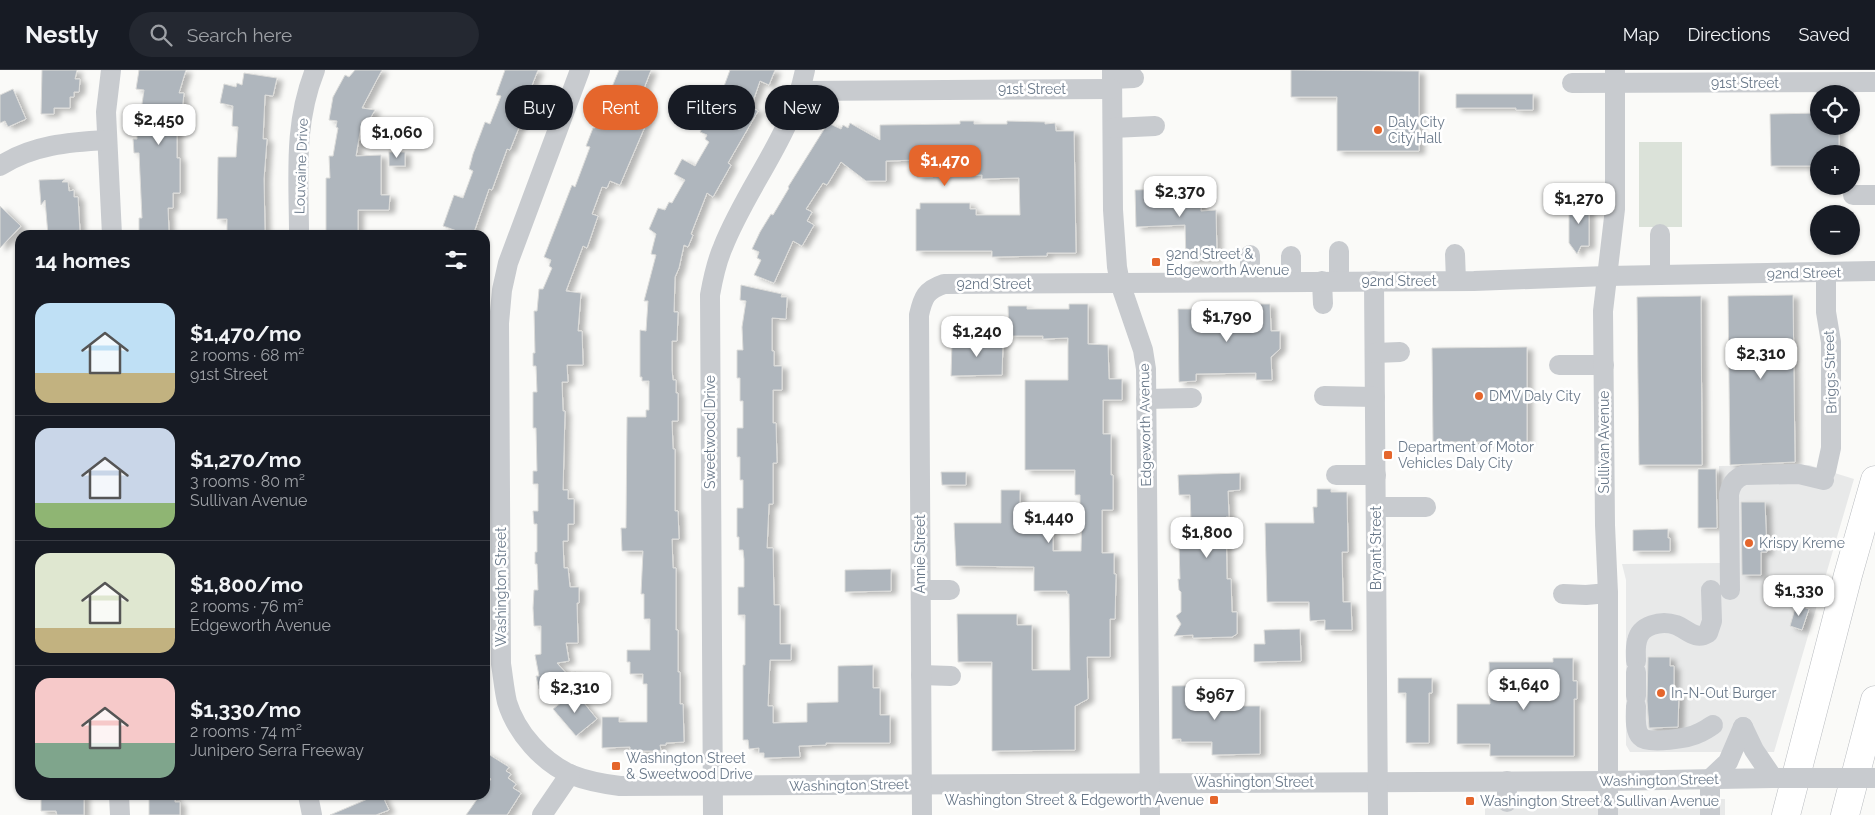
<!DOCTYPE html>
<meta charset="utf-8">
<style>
:root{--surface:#171b24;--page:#242831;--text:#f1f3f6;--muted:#9ea1a6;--line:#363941;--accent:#e5662c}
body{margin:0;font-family:Raleway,sans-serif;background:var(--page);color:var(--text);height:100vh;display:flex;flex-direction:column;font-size:19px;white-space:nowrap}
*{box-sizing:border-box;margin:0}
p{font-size:16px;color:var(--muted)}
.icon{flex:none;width:28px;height:28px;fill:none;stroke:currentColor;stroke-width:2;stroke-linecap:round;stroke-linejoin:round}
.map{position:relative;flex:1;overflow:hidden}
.side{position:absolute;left:15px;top:160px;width:475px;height:570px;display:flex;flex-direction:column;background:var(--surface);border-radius:15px;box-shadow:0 1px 4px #0004}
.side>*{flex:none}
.top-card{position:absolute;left:505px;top:15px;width:475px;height:45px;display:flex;gap:10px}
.controls{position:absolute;left:1810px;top:15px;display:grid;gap:10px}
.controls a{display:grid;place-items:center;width:50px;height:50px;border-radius:50%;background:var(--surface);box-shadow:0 1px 4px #0004;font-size:25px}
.price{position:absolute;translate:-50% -42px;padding:0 11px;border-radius:10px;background:#fff;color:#222;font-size:16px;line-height:32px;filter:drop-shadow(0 1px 2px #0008)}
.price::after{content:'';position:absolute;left:50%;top:30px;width:15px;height:11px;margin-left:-8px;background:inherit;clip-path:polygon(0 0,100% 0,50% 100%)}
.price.on{background:var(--accent);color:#fff}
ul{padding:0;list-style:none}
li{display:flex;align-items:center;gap:15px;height:125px;padding:0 20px}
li+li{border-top:1px solid var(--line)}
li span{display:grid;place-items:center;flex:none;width:140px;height:100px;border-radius:15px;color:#555}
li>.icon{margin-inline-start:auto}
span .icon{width:60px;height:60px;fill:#fffc;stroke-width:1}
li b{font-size:21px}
h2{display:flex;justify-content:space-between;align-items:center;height:60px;padding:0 20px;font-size:21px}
.pill{padding:0 18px;border-radius:22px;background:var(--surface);box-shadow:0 1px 4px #0004;font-size:18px;line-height:45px}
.pill.on{background:var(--accent);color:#fff}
header{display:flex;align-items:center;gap:30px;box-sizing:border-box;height:70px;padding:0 25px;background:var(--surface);border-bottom:1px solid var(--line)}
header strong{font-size:24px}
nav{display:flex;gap:28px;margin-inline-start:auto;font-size:18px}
.search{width:350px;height:45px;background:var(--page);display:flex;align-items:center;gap:12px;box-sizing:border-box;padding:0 18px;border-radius:28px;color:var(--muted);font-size:19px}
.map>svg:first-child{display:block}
.built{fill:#e8e9e9}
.green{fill:#dbe2d9}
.building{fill:#afb6bd;stroke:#dcdcda;filter:url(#shadow)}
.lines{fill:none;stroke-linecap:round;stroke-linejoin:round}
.highway-casing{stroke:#b9bcc0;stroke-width:29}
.minor{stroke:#c8cbcf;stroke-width:20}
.highway{stroke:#fff;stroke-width:28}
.minor-bridge{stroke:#c8cbcf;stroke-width:20}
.poi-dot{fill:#e5662c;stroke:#fff;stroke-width:2}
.labels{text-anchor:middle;stroke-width:5;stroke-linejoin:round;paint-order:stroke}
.street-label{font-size:14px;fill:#697889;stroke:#fff}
.poi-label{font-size:14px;fill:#697889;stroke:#fff;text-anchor:start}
</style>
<header>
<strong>Nestly</strong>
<div class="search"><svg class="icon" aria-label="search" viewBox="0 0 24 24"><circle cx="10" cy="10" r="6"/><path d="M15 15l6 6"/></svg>Search here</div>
<nav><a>Map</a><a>Directions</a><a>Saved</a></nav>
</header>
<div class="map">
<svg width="1875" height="745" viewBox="0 0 1875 745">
<defs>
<filter id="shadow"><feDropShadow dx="5.5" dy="3" stdDeviation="2.5" flood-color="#0004"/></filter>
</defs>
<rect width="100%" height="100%" fill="#fafaf8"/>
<g class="built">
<polygon points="1809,395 1854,409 1774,682 1630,682 1626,675 1626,510 1622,494 1721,493 1719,396"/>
<polygon points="1725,729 1725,745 1485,745 1485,730"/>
</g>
<rect class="green" x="1639" y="72" width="43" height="85"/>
<g class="building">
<polygon points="42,0 77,0 75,9 80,9 79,22 74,22 74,27 70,27 70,38 54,38 54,44 41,44"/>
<polygon points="139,0 186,0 179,23 184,23 182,41 177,41 177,88 180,88 180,123 173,123 173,138 168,138 169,162 139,162 139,148 142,148 139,83 134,83 133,69 137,69 137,48 140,48 144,20 136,19"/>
<polygon points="355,0 382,0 362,38 375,40 368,52 362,51 356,86 381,85 381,125 390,125 389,140 358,140 358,165 326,165 326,108 330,108 329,86 333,86 338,58 336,57 337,51 329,50 333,27 345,5 349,7"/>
<polygon points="505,0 538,0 525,33 528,35 510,80 507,79 492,120 489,119 473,165 468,165 443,156 454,125 463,128 473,101 469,99 473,84 485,52 490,54 501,26 496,25"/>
<polygon points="619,0 651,0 638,34 652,40 620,115 610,111 607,118 602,117 592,144 598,146 587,178 583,176 566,221 581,223 578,261 582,261 583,295 567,295 568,312 562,312 563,341 565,341 563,420 568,420 568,429 574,429 574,454 568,454 568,471 563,471 564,498 568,498 570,517 579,517 579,533 577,533 578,573 566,573 569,591 557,593 566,603 576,602 578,612 539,619 536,606 539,606 535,585 541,584 541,556 534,556 533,538 534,520 538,520 537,494 535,494 535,482 537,482 537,454 534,454 533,441 538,441 538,414 533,414 533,401 537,401 536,358 533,358 533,322 537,322 536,296 533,296 533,283 535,283 534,241 537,241 539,219 543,219 552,198 549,196 551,190 544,187 572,115 575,117 590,77 586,76 593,58 595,58"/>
<polygon points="730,0 775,0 769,15 760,11 751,37 758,41 728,93 731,95 713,127 707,123 691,164 693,165 688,177 684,175 679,198 675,207 674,242 678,242 677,271 672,271 672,300 673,310 676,310 676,323 678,323 678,351 672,351 673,379 675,379 675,441 678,441 679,469 672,469 673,498 676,498 676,560 678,560 678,602 680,602 680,634 683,634 684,672 666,673 666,675 660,675 661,681 630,681 630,677 602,678 602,647 619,647 619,652 647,652 647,614 643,614 643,604 630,604 630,592 627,592 627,580 650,580 650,549 644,549 644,524 641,524 643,481 622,481 621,458 626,458 627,347 646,347 646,340 649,340 649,311 642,311 642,307 640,307 640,260 646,261 648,231 644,231 656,185 651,184 656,164 649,159 658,138 665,140 669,132 672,133 685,110 674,104 682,89 695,96 709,72 705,69 707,65 700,62 720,27"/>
<polygon points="1291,0 1419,1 1419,81 1337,81 1337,27 1291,27"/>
<polygon points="244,3 277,8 273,26 265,25 263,69 267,69 264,109 265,161 227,161 227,149 217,149 218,87 236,87 238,57 232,56 233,36 220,33 224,14 236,17 237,13 242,15"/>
<polygon points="13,19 26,49 8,57 5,51 0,53 0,25"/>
<polygon points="1456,24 1533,24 1533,40 1516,40 1516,38 1456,38"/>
<polygon points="1819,43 1819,56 1839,56 1839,84 1819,84 1819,96 1771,96 1770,44"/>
<polygon points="960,51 974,51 974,54 1007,54 1007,51 1045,52 1045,54 1055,53 1056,61 1074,61 1076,183 1047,183 1047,186 992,187 992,181 916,181 916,139 920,139 920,133 970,133 970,139 976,139 976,145 1020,145 1019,108 982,109 982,105 917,107 917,90 886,91 886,111 866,111 841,92 827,115 823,113 806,139 812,142 807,151 814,155 802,176 793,171 774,213 754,205 761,190 757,188 759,182 752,179 760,162 771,144 773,145 789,118 788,117 828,53 841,59 843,55 848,58 850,53 880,70 880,55 960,54"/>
<rect x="389" y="82" width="16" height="14"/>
<polygon points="65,109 62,112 68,112 69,121 74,120 74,127 78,127 80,162 74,162 74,165 48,165 45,130 41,135 39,110"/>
<polygon points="1201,118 1201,141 1216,140 1217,189 1186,190 1185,155 1136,157 1135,120"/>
<polygon points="1580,131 1589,131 1589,176 1581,176 1577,184 1569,173 1569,133"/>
<polygon points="0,136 21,156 0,178"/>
<polygon points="741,215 782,224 781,227 787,227 786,249 772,248 772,281 774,281 774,296 782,296 782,320 773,320 773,353 776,353 777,393 773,393 773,434 769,434 767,478 773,478 774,535 780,535 780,574 791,574 791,590 770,590 768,636 773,636 773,653 807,652 807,633 838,632 838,596 873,595 873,618 880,618 880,645 890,645 890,673 826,673 826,675 799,676 800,687 764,688 764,683 759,683 759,678 749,679 748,670 743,670 743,595 745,595 745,545 738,545 738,517 744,517 744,489 743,480 739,480 739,467 737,467 737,438 743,438 743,410 740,410 740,387 737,387 737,358 743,358 743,331 740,331 740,308 737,308 737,280 743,280 742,257 746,231 740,230"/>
<polygon points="1793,225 1795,392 1730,395 1728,226"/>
<polygon points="1701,226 1702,395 1639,395 1637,227"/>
<polygon points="1069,234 1088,234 1088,274 1108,275 1109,309 1122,309 1122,330 1103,330 1103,364 1111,364 1111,405 1113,405 1113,440 1102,440 1102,483 1114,483 1114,504 1116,504 1115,549 1110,549 1110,587 1087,587 1088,629 1075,636 1075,680 992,681 992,592 958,592 957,544 1017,544 1017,555 1032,555 1032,600 1070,600 1069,524 1067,524 1067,521 1034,521 1034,497 956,496 954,453 1001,453 1001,420 1020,420 1020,451 1048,451 1048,461 1053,461 1053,481 1081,481 1082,440 1080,440 1080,425 1075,425 1075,400 1025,400 1025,310 1068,310 1068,268 1043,269 1043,266 1009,266 1008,236 1027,236 1027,239 1069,239"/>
<polygon points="1256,234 1270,234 1271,261 1280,261 1280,279 1271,287 1272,310 1256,310 1256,303 1196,304 1196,311 1179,312 1178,239 1196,239 1196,243 1256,242"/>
<polygon points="1003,271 1002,305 951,306 952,272"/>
<polygon points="1527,277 1527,372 1433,372 1432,278"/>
<polygon points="1698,399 1716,399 1717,458 1698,458"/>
<polygon points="941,402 966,402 966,415 942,415"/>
<polygon points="1240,403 1240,420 1228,421 1229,447 1226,447 1227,509 1231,509 1232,542 1237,542 1237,564 1232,567 1193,568 1193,565 1174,566 1181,554 1176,546 1181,542 1181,522 1179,520 1178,509 1180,509 1179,477 1192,477 1190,425 1179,425 1178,405"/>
<polygon points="1317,419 1331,419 1331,422 1347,422 1348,482 1342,482 1343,532 1351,532 1352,560 1325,560 1325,550 1310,551 1309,532 1267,532 1265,453 1314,453 1313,437 1317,437"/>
<polygon points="1741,432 1765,432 1767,482 1761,482 1761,505 1742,505"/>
<polygon points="1668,459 1668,468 1670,468 1670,481 1633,481 1633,460"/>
<polygon points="891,499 891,521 845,522 845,500"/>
<polygon points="1796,535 1809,539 1802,560 1790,556"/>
<polygon points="1300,559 1301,591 1254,592 1254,574 1265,574 1264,560"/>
<polygon points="1648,587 1670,587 1670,596 1674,596 1674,621 1679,621 1678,657 1649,658 1647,631"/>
<polygon points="1553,588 1573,588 1573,611 1577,611 1577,629 1574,629 1574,686 1490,686 1490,674 1457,674 1457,634 1490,634 1489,592 1553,592"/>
<polygon points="1398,608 1432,608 1432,623 1429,623 1429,673 1406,673 1406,623 1398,623"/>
<polygon points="1224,615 1224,636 1260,636 1260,684 1212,685 1212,672 1181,672 1181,669 1172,669 1172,616"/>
<polygon points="575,622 597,649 576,666 553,639"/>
<polygon points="485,682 509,697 506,701 511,704 508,708 516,714 513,718 521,723 507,745 466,745 480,725 485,725 485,717 491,709 485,705"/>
<polygon points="41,725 84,725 84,745 57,745 56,741 41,741"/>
<polygon points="149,725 175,725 175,732 180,732 180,745 149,745"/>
<polygon points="377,725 382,725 389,740 376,745 330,745"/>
</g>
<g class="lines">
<defs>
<g id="highway">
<polyline points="1786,745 1848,505 1875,410"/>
<polyline points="1845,745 1875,630"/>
</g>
</defs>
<use href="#highway" class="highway-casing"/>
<g class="minor">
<polyline points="111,0 106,42 112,165"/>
<path d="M580,0L508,193L502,220L499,253L501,594C503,606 504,619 507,632C516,662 543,693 572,705C587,711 604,714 620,716L1608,711L1773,708L1754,680L1743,657"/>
<polyline points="1112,0 1113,140 1117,197 1120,213 1143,280 1146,299 1150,745"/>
<polyline points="1112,9 1134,8"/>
<polyline points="1572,13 1875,12"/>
<polyline points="801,21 1112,19"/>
<polyline points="1113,58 1155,56"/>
<path d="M0,96C32,75 69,72 107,70"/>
<polyline points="1853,125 1875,125"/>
<path d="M299,165C299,107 293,55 315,0"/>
<polyline points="1455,184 1456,211"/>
<polyline points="1250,185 1250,212"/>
<polyline points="1291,186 1291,211"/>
<polyline points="1826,202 1826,242 1831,272 1831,378 1826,401"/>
<polyline points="1660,205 1660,164"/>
<polyline points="1322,211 1323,234"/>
<polyline points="1339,211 1339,181"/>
<polyline points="1374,211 1378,745"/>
<polyline points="1375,283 1400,282"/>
<polyline points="1559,295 1604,295"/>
<polyline points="1324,326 1375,327"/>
<polyline points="1146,329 1192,328"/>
<polyline points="1336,405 1376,405"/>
<polyline points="1376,437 1426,437"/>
<polyline points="921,520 950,520"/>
<path d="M1730,520L1729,424C1731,415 1734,409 1744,405L1799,404L1824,410"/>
<polyline points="1563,524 1586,525 1608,523"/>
<path d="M1636,591C1636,585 1635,578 1637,571C1640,555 1661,550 1676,555C1687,559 1695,571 1708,563L1712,551L1711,520"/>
<polyline points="1636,602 1636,626"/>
<polyline points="921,605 951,606"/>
<path d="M1636,636C1636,645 1634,660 1641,667C1648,675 1690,668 1699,663C1704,661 1708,658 1713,655"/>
<polyline points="1507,711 1507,732"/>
<polyline points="119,725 120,745"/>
<polyline points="308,725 312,745"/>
<polyline points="542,745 570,704"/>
<path d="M713,745L710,225C713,208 716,193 723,177C747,116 792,66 805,0"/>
<path d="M922,745L919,245C923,227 926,220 944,214L1474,211L1607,206L1875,201"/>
<polyline points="1608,745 1608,523 1605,455 1603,241 1615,139 1615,0"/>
<polyline points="1710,745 1710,709 1728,692 1743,657"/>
</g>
<use href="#highway" class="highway"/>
<polyline class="minor-bridge" points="1773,708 1875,708"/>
</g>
<g class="poi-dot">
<circle cx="1378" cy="60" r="5"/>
<rect x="1151" y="187" width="10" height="10" rx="2.5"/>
<circle cx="1479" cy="326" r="5"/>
<rect x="1383" y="380" width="10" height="10" rx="2.5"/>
<circle cx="1749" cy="473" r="5"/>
<circle cx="1661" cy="623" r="5"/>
<rect x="611" y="691" width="10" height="10" rx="2.5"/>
<rect x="1209" y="725" width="10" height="10" rx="2.5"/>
<rect x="1465" y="726" width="10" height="10" rx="2.5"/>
</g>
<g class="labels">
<g class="street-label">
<text x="1745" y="18">91st Street</text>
<text x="1032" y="24">91st Street</text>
<text transform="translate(301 96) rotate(-88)" y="5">Louvaine Drive</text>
<text transform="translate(1804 203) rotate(-1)" y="5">92nd Street</text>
<text x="1399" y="216">92nd Street</text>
<text x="994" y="219">92nd Street</text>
<text transform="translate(1830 302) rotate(-92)" y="5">Briggs Street</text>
<text transform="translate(1145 355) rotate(-91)" y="5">Edgeworth Avenue</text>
<text transform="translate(710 362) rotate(-90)" y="5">Sweetwood Drive</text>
<text transform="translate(1604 372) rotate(-90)" y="5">Sullivan Avenue</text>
<text transform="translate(1376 478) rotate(-90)" y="5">Bryant Street</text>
<text transform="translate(920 484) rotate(-90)" y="5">Annie Street</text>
<text transform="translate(501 517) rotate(-90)" y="5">Washington Street</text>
<text transform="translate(1659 710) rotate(-1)" y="5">Washington Street</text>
<text x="1254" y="717">Washington Street</text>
<text transform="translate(849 715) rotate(-1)" y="5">Washington Street</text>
</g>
<g class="poi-label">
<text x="1388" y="57">Daly City<tspan x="1388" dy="16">City Hall</tspan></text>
<text x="1166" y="189">92nd Street &amp;<tspan x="1166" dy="16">Edgeworth Avenue</tspan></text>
<text x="1489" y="331">DMV Daly City</text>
<text x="1398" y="382">Department of Motor<tspan x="1398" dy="16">Vehicles Daly City</tspan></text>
<text x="1759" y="478">Krispy Kreme</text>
<text x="1671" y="628">In-N-Out Burger</text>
<text x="626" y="693">Washington Street<tspan x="626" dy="16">&amp; Sweetwood Drive</tspan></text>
<text x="1204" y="735" text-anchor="end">Washington Street &amp; Edgeworth Avenue</text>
<text x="1480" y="736">Washington Street &amp; Sullivan Avenue</text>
</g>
</g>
</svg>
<div class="controls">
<a><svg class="icon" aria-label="locate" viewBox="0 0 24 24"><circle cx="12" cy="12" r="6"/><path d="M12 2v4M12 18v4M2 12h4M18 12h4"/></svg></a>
<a>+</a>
<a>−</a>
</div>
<b class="price" style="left:159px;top:76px">$2,450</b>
<b class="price" style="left:397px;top:89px">$1,060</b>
<b class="price on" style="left:945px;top:117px">$1,470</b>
<b class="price" style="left:1180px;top:148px">$2,370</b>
<b class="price" style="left:1579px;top:155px">$1,270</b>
<b class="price" style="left:1227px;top:273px">$1,790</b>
<b class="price" style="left:977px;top:288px">$1,240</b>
<b class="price" style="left:1761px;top:310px">$2,310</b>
<b class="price" style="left:1049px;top:474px">$1,440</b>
<b class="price" style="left:1207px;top:489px">$1,800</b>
<b class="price" style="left:1799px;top:547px">$1,330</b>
<b class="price" style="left:1524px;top:641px">$1,640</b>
<b class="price" style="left:575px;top:644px">$2,310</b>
<b class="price" style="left:1215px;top:651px">$967</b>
<div class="top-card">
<a class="pill">Buy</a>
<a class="pill on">Rent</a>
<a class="pill">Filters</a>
<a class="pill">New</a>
</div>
<section class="side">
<h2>14 homes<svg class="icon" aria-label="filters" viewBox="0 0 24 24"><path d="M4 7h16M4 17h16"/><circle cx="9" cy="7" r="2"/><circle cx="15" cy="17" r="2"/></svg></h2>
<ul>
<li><span style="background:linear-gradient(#bfe0f5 70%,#c2b280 0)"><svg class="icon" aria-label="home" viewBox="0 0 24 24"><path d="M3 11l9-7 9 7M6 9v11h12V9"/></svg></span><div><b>$1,470/mo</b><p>2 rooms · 68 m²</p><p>91st Street</p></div></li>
<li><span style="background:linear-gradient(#c9d6e8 75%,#8fb573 0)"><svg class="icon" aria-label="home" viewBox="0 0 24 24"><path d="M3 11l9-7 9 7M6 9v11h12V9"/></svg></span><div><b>$1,270/mo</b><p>3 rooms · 80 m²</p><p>Sullivan Avenue</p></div></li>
<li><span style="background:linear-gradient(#dfe7d0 75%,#c2b280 0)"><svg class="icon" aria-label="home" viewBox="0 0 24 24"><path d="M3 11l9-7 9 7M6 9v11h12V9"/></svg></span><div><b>$1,800/mo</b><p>2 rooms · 76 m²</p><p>Edgeworth Avenue</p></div></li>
<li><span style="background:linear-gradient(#f6c9c9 65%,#7fa58c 0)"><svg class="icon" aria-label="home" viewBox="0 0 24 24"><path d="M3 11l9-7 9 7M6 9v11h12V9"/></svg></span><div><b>$1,330/mo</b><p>2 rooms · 74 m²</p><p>Junipero Serra Freeway</p></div></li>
</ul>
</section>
</div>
